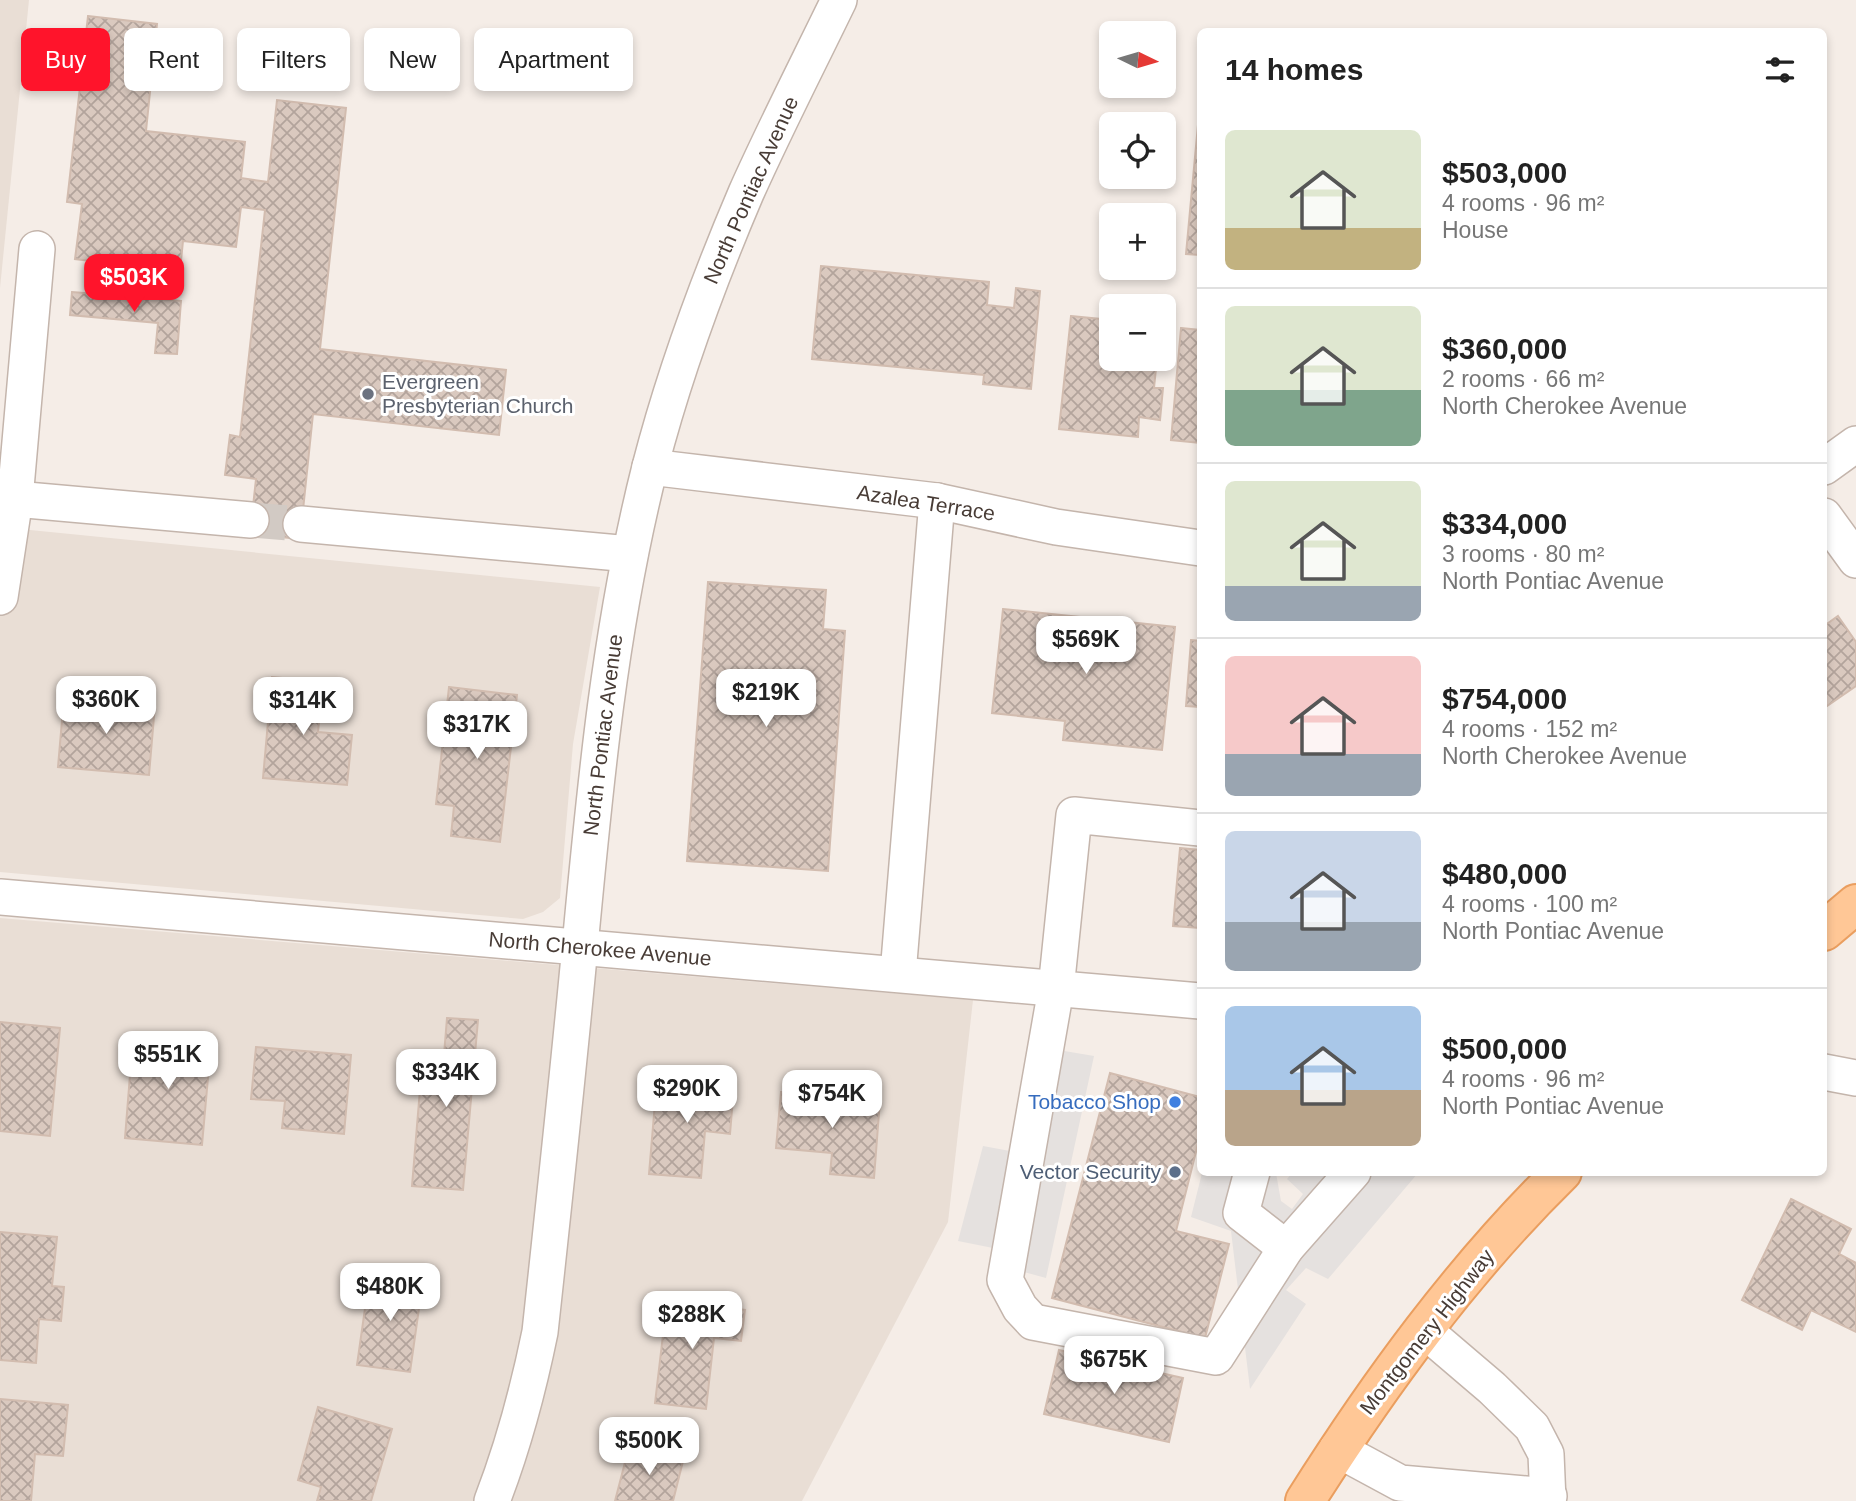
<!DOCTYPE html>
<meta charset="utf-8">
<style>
:root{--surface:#fff;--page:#f2f2f2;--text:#222;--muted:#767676;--line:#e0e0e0;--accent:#ff142b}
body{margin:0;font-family:Helvetica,sans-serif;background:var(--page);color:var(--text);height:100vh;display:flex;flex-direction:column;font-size:26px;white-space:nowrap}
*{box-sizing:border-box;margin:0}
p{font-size:23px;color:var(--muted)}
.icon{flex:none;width:38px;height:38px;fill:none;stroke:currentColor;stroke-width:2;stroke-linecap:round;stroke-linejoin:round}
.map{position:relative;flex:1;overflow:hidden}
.sheet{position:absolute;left:1197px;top:28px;width:630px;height:1148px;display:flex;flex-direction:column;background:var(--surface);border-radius:10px;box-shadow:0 4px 10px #0003}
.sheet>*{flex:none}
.top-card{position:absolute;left:21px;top:28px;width:665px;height:63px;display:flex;gap:14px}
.needle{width:46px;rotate:95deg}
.fabs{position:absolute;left:1099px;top:21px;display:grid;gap:14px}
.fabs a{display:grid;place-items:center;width:77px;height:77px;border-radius:10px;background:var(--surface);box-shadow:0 4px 10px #0003;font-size:35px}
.price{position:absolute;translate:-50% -60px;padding:0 16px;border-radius:14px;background:#fff;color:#222;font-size:23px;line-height:46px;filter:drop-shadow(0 2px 4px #0008)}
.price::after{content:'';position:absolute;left:50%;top:42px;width:21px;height:16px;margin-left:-10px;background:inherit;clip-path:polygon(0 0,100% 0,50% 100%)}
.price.selected{background:var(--accent);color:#fff}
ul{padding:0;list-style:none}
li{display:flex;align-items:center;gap:21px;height:175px;padding:0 28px}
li+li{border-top:2px solid var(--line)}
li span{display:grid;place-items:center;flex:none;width:196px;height:140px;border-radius:10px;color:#555}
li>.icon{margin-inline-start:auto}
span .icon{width:84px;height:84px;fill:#fffc;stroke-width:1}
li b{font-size:30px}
h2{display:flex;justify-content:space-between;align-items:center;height:84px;padding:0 28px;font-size:30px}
.chip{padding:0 24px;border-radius:10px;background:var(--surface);box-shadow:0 4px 10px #0003;font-size:24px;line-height:63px}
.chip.selected{background:var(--accent);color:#fff}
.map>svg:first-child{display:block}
.residential{fill:#e9ded5}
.parking{fill:#e5e1df}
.building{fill:url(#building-cross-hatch);stroke:#d2bcaf;stroke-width:2}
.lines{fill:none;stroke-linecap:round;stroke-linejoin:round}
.minor-tunnel{stroke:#d2cac4;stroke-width:35;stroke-dasharray:35 18;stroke-linecap:butt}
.minor-casing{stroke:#c4b5ac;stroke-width:38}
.major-casing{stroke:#ea9e5f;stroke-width:42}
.minor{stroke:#fff;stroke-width:35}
.major{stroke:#ffc796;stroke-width:38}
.worship-dot{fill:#6b7280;stroke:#fff;stroke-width:2.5}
.shop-dot{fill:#3f7fe0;stroke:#fff;stroke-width:2.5}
.service-dot{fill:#5c6f8a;stroke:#fff;stroke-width:2.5}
.labels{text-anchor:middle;stroke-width:6;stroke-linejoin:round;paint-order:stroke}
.street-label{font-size:21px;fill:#483c36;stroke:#fff}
.worship-label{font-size:21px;fill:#5b616d;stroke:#fff;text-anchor:start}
.shop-label{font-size:21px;fill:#366cbe;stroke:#fff;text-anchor:end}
.service-label{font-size:21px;fill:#4e5e75;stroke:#fff;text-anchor:end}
</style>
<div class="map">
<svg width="1856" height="1501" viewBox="0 0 1856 1501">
<defs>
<pattern id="building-cross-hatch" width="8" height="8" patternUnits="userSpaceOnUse" patternTransform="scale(1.75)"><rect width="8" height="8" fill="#dac9bf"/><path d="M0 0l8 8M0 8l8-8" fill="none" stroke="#b3a49c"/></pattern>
</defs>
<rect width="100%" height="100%" fill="#f5ede7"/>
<g class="residential">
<polygon points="0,0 29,0 0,288"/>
<polygon points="0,527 600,587 573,744 560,898 543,912 523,919 0,872"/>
<polygon points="0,918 973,1000 948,1222 802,1501 0,1501"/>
</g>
<g class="parking">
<polygon points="1035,1046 1094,1056 1046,1278 991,1263 993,1248 958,1241 983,1146 1010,1151"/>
<polygon points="1202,1173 1276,1173 1281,1201 1292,1209 1303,1194 1287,1179 1292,1173 1418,1173 1328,1279 1306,1268 1286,1290 1306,1304 1250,1389 1231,1231 1191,1217"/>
</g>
<g class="building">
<polygon points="88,16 157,24 146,131 245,142 241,178 268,182 277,100 346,108 320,349 506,370 499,435 313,414 300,539 250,534 256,479 225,475 230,435 240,437 265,210 241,207 236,247 183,241 180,271 75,259 82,204 67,202"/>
<polygon points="1200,103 1200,255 1186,254"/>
<polygon points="821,266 989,282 987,305 1014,308 1016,288 1040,291 1031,389 983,384 984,375 812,359"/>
<polygon points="72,292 181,301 177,354 155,353 158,323 70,315"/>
<polygon points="1071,316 1111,320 1111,359 1157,359 1154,388 1163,388 1160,420 1139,417 1138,437 1059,429"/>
<polygon points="1181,328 1200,330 1200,443 1171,440"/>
<polygon points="708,582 826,590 823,629 845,631 828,871 687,861"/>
<polygon points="1003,609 1175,627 1162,750 1063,740 1065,721 992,713"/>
<polygon points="1838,616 1856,642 1856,686 1824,708 1824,626"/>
<polygon points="1191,640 1200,641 1200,707 1186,706"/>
<polygon points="272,677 323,682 318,732 352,735 347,785 263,778"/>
<polygon points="449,687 517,695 500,842 451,836 454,806 436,804"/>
<polygon points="64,697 155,705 149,775 58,767"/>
<polygon points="1180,848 1200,850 1200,928 1173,926"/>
<polygon points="447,1018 478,1020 463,1190 412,1186 423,1053 444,1055"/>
<polygon points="0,1022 60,1028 50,1136 0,1131"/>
<polygon points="133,1037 211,1044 202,1145 125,1138"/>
<polygon points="256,1047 351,1055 344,1134 282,1128 285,1101 251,1099"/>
<polygon points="1110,1073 1200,1097 1200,1136 1176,1231 1229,1244 1205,1338 1052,1298"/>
<polygon points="657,1079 734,1086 730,1134 705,1131 701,1178 649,1174"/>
<polygon points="781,1092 880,1100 874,1178 830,1174 832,1153 776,1148"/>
<polygon points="1791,1199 1851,1229 1839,1254 1856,1263 1856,1332 1811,1310 1802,1330 1742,1300"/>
<polygon points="0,1232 57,1237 52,1286 64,1287 61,1321 39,1319 36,1363 0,1360"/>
<polygon points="370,1273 423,1280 410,1372 357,1365"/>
<polygon points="667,1301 745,1310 741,1341 714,1338 706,1409 655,1403"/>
<polygon points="1059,1350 1183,1378 1169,1442 1044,1414"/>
<polygon points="0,1399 68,1405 63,1456 35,1454 31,1501 0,1501"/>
<polygon points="318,1407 392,1429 371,1501 317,1501 321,1487 298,1480"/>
<polygon points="629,1447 683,1461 673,1501 615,1501"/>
</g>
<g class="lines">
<polyline class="minor-tunnel" points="251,520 301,524"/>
<defs>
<g id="minor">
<polyline points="650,467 937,501 1056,527 1200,548"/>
<polyline points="1824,467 1856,444"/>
<polyline points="15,499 251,520"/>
<polyline points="1824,516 1856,560"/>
<polyline points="301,524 630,554"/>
<polyline points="0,597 15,499 37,249"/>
<polyline points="1200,828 1074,815 1056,989 1005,1280 1020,1308 1033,1322 1216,1357 1286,1248 1353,1172"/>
<polyline points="0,897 1200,1001"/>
<polyline points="898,974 937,501"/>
<polyline points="1824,1072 1856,1078"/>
<polyline points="1252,1172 1241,1213 1286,1248"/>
<polyline points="1424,1330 1492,1388 1532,1427 1546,1454 1548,1501"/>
<polyline points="1337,1449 1400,1483 1549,1496"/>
<path d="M492,1501C514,1444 528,1391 540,1332C554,1203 568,1075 580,946C595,785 610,625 650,467C674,374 708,282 746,193C775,128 808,64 839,0"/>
</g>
<g id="major">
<polyline points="1824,931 1856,904"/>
<path d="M1305,1501C1379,1384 1462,1270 1562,1172"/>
</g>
</defs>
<use href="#minor" class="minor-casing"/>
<use href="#major" class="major-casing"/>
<use href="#minor" class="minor"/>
<use href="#major" class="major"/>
</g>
<circle class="worship-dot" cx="368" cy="394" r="7"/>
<circle class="shop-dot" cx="1175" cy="1102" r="7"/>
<circle class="service-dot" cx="1175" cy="1172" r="7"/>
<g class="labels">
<g class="street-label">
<text transform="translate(751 190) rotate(-66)" y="7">North Pontiac Avenue</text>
<text transform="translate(926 503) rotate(9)" y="7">Azalea Terrace</text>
<text transform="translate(603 735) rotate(-83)" y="7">North Pontiac Avenue</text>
<text transform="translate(600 949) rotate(5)" y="7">North Cherokee Avenue</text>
<text transform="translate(1427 1332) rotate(-52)" y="7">Montgomery Highway</text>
</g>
<g class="worship-label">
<text x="382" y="389">Evergreen<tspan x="382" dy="24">Presbyterian Church</tspan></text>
</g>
<g class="shop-label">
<text x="1161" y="1109">Tobacco Shop</text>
</g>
<g class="service-label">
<text x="1161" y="1179">Vector Security</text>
</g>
</g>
</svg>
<div class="fabs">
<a><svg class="needle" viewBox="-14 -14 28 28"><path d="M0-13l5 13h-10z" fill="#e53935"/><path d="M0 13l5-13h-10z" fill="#767676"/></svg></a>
<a><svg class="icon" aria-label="locate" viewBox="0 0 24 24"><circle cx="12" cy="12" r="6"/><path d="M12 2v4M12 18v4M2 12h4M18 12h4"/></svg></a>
<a>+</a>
<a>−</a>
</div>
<b class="price selected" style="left:134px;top:314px">$503K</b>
<b class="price" style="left:1086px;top:676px">$569K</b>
<b class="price" style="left:766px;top:729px">$219K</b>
<b class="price" style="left:106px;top:736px">$360K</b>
<b class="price" style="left:303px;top:737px">$314K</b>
<b class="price" style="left:477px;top:761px">$317K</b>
<b class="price" style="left:168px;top:1091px">$551K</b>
<b class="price" style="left:446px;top:1109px">$334K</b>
<b class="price" style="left:687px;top:1125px">$290K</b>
<b class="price" style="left:832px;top:1130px">$754K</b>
<b class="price" style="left:390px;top:1323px">$480K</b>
<b class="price" style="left:692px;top:1351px">$288K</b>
<b class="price" style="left:1114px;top:1396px">$675K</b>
<b class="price" style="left:649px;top:1477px">$500K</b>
<div class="top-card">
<a class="chip selected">Buy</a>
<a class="chip">Rent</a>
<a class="chip">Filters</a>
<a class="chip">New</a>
<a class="chip">Apartment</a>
</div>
<section class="sheet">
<h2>14 homes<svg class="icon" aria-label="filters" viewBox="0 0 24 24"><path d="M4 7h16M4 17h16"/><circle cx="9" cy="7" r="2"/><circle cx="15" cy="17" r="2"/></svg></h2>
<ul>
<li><span style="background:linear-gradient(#dfe7d0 70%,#c2b280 0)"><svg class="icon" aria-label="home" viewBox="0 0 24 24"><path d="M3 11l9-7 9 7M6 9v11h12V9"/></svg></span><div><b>$503,000</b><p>4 rooms · 96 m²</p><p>House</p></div></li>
<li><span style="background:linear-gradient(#dfe7d0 60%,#7fa58c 0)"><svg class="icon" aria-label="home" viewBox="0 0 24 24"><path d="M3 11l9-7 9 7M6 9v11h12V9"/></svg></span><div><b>$360,000</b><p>2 rooms · 66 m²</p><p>North Cherokee Avenue</p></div></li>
<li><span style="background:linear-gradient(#dfe7d0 75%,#9aa5b1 0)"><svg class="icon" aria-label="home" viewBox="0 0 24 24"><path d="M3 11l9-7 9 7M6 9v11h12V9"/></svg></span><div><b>$334,000</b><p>3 rooms · 80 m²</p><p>North Pontiac Avenue</p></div></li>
<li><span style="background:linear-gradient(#f6c9c9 70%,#9aa5b1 0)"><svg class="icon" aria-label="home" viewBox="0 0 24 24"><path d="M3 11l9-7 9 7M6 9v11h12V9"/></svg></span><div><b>$754,000</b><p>4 rooms · 152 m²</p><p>North Cherokee Avenue</p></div></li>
<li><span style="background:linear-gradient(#c9d6e8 65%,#9aa5b1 0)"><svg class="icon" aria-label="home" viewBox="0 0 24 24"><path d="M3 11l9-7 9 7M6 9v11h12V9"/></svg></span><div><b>$480,000</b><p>4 rooms · 100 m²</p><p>North Pontiac Avenue</p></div></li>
<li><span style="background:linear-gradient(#a9c7e8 60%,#b9a48a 0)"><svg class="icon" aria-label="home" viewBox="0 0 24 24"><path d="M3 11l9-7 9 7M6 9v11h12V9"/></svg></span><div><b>$500,000</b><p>4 rooms · 96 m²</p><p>North Pontiac Avenue</p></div></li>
</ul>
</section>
</div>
